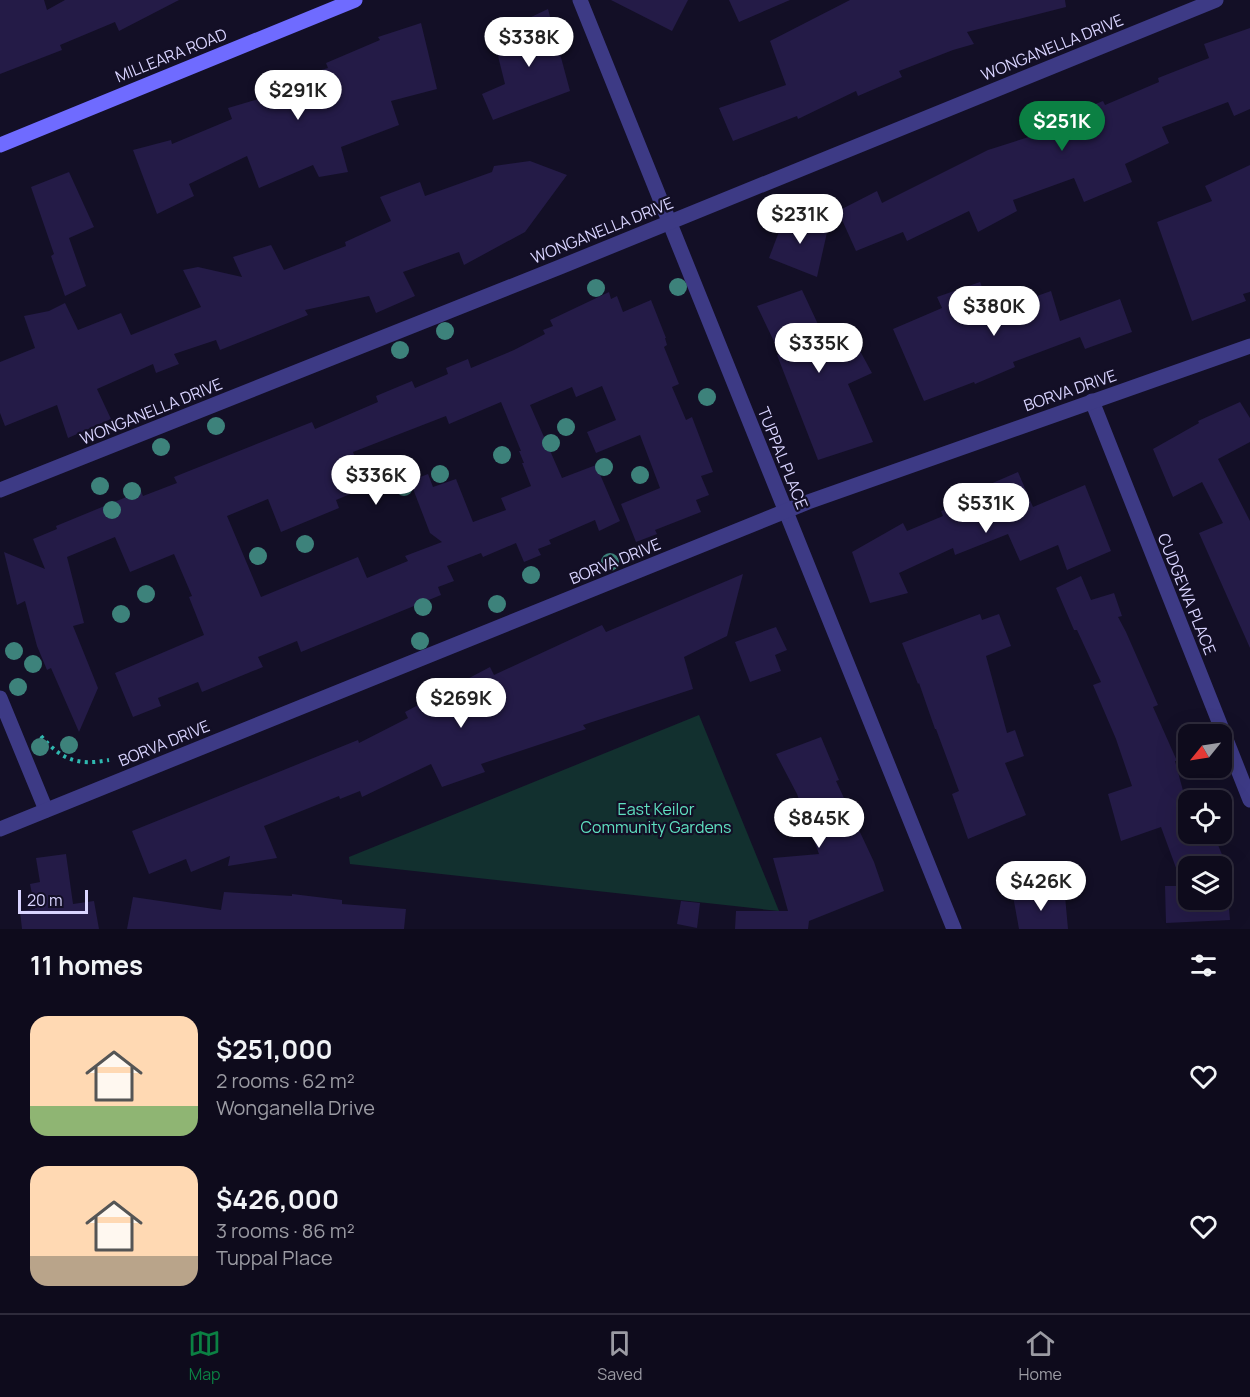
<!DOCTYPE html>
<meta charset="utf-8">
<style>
:root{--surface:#0e0b1c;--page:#1c1929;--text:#f1f3f6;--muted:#9b9ba3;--line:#2e2b3b;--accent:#0b8043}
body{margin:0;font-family:Manrope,sans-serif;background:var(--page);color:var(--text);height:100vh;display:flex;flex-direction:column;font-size:22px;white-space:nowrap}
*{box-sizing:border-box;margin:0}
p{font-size:20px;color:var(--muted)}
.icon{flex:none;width:33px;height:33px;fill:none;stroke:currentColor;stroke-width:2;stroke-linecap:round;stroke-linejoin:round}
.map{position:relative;height:929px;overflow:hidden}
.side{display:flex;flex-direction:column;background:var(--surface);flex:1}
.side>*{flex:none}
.needle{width:39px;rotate:240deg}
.fabs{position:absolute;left:1178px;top:724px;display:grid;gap:12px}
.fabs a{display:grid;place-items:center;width:54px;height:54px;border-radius:12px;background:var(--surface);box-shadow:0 6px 24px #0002,0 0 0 2px var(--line);font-size:30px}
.scale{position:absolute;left:18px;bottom:15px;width:70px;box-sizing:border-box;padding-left:6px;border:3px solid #d9d4ff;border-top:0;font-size:16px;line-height:21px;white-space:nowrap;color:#d9d4ff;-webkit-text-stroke:4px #130f26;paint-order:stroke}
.price{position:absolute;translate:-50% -51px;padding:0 14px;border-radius:21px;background:#fff;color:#222;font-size:20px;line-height:39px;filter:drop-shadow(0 2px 3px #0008)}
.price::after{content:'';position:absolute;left:50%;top:36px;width:18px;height:14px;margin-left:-9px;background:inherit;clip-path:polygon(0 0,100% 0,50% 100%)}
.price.on{background:var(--accent);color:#fff}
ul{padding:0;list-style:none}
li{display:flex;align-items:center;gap:18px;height:150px;padding:0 30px}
li span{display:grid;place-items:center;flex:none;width:168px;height:120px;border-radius:18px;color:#555}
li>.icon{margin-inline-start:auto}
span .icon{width:72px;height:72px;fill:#fffc;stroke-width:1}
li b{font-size:26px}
h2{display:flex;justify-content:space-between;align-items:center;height:72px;padding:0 30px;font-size:26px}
.dock{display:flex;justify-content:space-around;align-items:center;height:84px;border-top:2px solid var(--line);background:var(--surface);font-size:16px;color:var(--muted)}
.dock a{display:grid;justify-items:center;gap:3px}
.dock .on{color:var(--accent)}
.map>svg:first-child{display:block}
.green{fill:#12302f}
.building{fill:#241b47;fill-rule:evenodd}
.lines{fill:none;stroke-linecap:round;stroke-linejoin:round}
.path{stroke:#2fb8b0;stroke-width:4;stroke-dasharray:3 4.5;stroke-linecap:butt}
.minor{stroke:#3d3a85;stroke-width:15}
.secondary{stroke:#6f6bff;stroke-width:15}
.tree{fill:#3d827b}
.labels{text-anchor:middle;stroke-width:4.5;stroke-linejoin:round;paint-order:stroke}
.street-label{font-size:16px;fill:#d9d4ff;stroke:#130f26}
.park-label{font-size:16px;fill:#5fe0c0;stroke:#130f26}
</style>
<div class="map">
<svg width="1250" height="929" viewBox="0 0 1250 929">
<rect width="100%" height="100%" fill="#130f26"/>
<polygon class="green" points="699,715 779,911 350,864 349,857"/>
<g class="building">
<polygon points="0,0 44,0 47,10 65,0 179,0 119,31 115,22 60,45 62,50 0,74"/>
<polygon points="611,0 688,0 672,31"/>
<polygon points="729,0 790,0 739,22"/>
<polygon points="850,0 1065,0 1066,7 967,32 974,44 953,50 899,71 902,77 858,96 856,91 798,119 797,116 733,141 719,108 786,85 770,41"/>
<polygon points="548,9 570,91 493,120 482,94 505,84 497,52 517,43 510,27"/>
<polygon points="421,23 437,89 391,101 399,125 341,147 348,172 319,177 313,165 259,188 247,156 189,184 194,196 157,214 133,150 171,140 172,144 232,119 228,108 276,94 271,85 328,68 326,63 380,40 378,37"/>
<polygon points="1250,28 1250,109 1234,116 1228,102 1162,127 1169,143 1125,164 1132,182 1084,202 1074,178 1013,200 1017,211 978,232 969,211 907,241 903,232 856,251 838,211 877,191 882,203 988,150 1054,129 1051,122 1103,101 1105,105 1159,82 1158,78 1209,58 1204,44"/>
<polygon points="530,161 567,175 525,232 464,265 459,252 403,272 415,296 376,313 369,296 305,310 308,315 220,350 216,340 174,354 179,364 156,373 153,364 97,389 111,419 68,438 57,405 5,426 0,413 0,362 35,348 24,316 49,311 65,303 78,330 121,313 131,335 201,307 183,270 198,267 242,277 233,257 271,245 284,270 346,246 345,242 391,221 380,197 420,182 425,196 492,172 494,166"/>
<polygon points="1250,165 1250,292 1243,294 1246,301 1192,321 1157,222 1212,201 1205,186"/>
<polygon points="69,172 94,227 69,238 86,286 65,296 51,256 54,254 31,187"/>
<polygon points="785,216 828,228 817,277 769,258"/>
<polygon points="980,282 992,312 1051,291 1060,321 1120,299 1132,332 1085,349 1080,337 1013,362 1015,367 975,384 974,382 924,401 893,329 942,308 937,297"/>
<polygon points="802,290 823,335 846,325 872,373 848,384 873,442 818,460 777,355 780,354 757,306"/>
<path d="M609,292L611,299L617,296L623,312L651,300L666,338H665L667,345L664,347L679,384L672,387L686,420L692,417L713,472L701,476L709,495L696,500L701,512L655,530L657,534L636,542L621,504L660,488L640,435L596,453L587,432L616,420L602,386L576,397L572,387L530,405L562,478L596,465L620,521L599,531L595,520L549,540L551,544L538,549L541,555L524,562L516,543L483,557L481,553L447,566L454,581L438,587L441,595L301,652L297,641L258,657L263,667L202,692L198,682L158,698L161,706L133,717L115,673L204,635L189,597L192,596L174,554L130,572L115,537L67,557L84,623L73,626L98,688L79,732L51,668L47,670L37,646L25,601L17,605L4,552L45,569L33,539L57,529L56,526L141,491L143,496L177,483L174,477L312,422L315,429L378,402L376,396L412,381L415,388L448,374L446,368L468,359L471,368L514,350L545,334L543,330L553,326L550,320ZM501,402L521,451H519L524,463H522L531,486L501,498L506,510L473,522L456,479L433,487L428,474L410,481L430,533L442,542L405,556L408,561L367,578L358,557L261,597L227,516L268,499L281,532L339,508L336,500L355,492L351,482L363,477L353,452L446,416L449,424Z"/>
<polygon points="1240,402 1250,418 1250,442 1218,459 1250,521 1250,648 1199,533 1223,523 1202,482 1173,497 1153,449 1199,423 1198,421"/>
<polygon points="1018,472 1033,507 1085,485 1111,551 1067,570 1058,545 1020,561 1008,534 955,555 953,548 899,573 908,593 870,603 852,552 903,523 907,531 943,516 941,511 991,493 988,485"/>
<polygon points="743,574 727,636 684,657 693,689 583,725 586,729 481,764 485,772 442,787 431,764 362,797 360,791 340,799 339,796 264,826 277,858 228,866 230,856 191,872 186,859 149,874 132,831 358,740 359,743 408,718 405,712 490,667 494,675 602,625 606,632"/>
<polygon points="1081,576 1091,600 1114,593 1122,616 1118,617 1126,632 1158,705 1153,707 1177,761 1175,761 1188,809 1188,834 1202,834 1207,844 1216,840 1223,857 1200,867 1188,867 1188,872 1179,876 1161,827 1121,841 1108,794 1132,786 1116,739 1093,685 1101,682 1077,630 1074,630 1056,588"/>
<polygon points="980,614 982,620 999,614 1011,646 986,656 1007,733 1015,730 1024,756 1005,763 1026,815 968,839 952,794 959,791 936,729 935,729 919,683 918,684 902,643"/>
<polygon points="776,627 787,650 775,655 781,671 750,682 735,642"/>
<polygon points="821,737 839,780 836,781 874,862 884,891 809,921 808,929 735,929 736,911 788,911 773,858 819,854 797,794 776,754"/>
<polygon points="66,854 73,904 94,901 99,929 22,929 20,911 35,909 30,884 40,882 36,858"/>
<polygon points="1165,886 1188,886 1188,900 1221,900 1221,886 1227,886 1230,920 1166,923"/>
<polygon points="224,892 292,896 292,894 342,900 342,904 406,909 404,929 127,929 133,897 221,910"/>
<polygon points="1013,896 1065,896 1068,929 1019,929"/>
<polygon points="681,901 700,903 697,928 677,924"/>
</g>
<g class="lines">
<path class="path" d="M41,736C62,760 77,766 109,760"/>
<g class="minor">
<polyline points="580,0 954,929"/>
<polyline points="1092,401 1250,800"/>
<polyline points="0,490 560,267 1216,0"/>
<polyline points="0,698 46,810"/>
<polyline points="0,829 808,502 1250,346"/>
</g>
<polyline class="secondary" points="0,145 355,0"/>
</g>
<g class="tree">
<circle cx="678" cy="287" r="9"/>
<circle cx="596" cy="288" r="9"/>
<circle cx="445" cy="331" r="9"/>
<circle cx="400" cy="350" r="9"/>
<circle cx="707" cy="397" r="9"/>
<circle cx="216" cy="426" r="9"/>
<circle cx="566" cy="427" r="9"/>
<circle cx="551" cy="443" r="9"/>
<circle cx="161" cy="447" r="9"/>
<circle cx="502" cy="455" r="9"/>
<circle cx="604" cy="467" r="9"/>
<circle cx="440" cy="474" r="9"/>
<circle cx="640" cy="475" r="9"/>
<circle cx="100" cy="486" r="9"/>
<circle cx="404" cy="487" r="9"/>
<circle cx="132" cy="491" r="9"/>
<circle cx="112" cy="510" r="9"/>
<circle cx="305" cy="544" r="9"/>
<circle cx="258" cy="556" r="9"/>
<circle cx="610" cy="562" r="9"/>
<circle cx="531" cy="575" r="9"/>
<circle cx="146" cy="594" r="9"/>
<circle cx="497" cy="604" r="9"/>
<circle cx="423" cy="607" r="9"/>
<circle cx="121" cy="614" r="9"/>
<circle cx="420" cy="641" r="9"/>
<circle cx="14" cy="651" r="9"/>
<circle cx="33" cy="664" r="9"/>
<circle cx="18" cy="687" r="9"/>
<circle cx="69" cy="745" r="9"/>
<circle cx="40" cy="747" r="9"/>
</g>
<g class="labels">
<g class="street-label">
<text transform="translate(1052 47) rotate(-22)" y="6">WONGANELLA DRIVE</text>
<text transform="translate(171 55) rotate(-22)" y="6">MILLEARA ROAD</text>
<text transform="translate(602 230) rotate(-22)" y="6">WONGANELLA DRIVE</text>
<text transform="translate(1070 390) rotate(-19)" y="6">BORVA DRIVE</text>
<text transform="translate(151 411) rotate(-22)" y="6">WONGANELLA DRIVE</text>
<text transform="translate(783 458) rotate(68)" y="6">TUPPAL PLACE</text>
<text transform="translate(615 561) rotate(-22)" y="6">BORVA DRIVE</text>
<text transform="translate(1187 594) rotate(68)" y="6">CUDGEWA PLACE</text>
<text transform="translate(164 743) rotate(-22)" y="6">BORVA DRIVE</text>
</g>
<g class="park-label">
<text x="656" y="815">East Keilor<tspan x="656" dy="18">Community Gardens</tspan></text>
</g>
</g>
</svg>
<div class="fabs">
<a><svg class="needle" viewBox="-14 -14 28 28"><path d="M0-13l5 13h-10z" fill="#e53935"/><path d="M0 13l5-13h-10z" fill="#9b9ba3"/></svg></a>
<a><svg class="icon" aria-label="locate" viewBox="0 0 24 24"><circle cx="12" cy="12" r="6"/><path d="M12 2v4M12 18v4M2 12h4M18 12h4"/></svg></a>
<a><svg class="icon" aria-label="layers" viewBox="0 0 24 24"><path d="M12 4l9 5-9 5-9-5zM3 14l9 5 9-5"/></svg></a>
</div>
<div class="scale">20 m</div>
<b class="price" style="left:529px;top:68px">$338K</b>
<b class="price" style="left:298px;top:121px">$291K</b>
<b class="price on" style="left:1062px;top:152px">$251K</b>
<b class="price" style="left:800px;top:245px">$231K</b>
<b class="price" style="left:994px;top:337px">$380K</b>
<b class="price" style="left:819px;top:374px">$335K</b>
<b class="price" style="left:376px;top:506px">$336K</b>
<b class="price" style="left:986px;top:534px">$531K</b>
<b class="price" style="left:461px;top:729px">$269K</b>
<b class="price" style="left:819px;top:849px">$845K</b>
<b class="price" style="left:1041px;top:912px">$426K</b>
</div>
<section class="side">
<h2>11 homes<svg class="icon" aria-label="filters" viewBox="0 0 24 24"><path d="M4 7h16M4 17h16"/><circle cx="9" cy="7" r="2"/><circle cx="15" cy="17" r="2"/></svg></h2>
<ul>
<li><span style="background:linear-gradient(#ffd9b3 75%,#8fb573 0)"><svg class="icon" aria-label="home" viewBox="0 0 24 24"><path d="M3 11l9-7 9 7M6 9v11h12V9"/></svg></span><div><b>$251,000</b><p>2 rooms · 62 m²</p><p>Wonganella Drive</p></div><svg class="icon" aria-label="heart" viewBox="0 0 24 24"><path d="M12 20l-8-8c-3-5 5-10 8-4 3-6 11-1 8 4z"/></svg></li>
<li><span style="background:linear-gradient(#ffd9b3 75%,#b9a48a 0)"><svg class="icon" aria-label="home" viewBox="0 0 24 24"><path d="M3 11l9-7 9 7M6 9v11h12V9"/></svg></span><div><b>$426,000</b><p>3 rooms · 86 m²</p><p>Tuppal Place</p></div><svg class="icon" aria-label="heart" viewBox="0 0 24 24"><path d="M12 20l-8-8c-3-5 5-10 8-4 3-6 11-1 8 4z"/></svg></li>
</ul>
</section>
<nav class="dock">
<a class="on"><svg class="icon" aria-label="map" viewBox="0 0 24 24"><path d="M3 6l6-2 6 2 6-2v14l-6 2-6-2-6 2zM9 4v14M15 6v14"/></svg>Map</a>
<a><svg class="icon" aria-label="saved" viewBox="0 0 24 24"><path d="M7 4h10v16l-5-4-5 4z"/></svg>Saved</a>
<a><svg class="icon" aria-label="home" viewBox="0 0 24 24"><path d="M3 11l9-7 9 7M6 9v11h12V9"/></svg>Home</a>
</nav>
